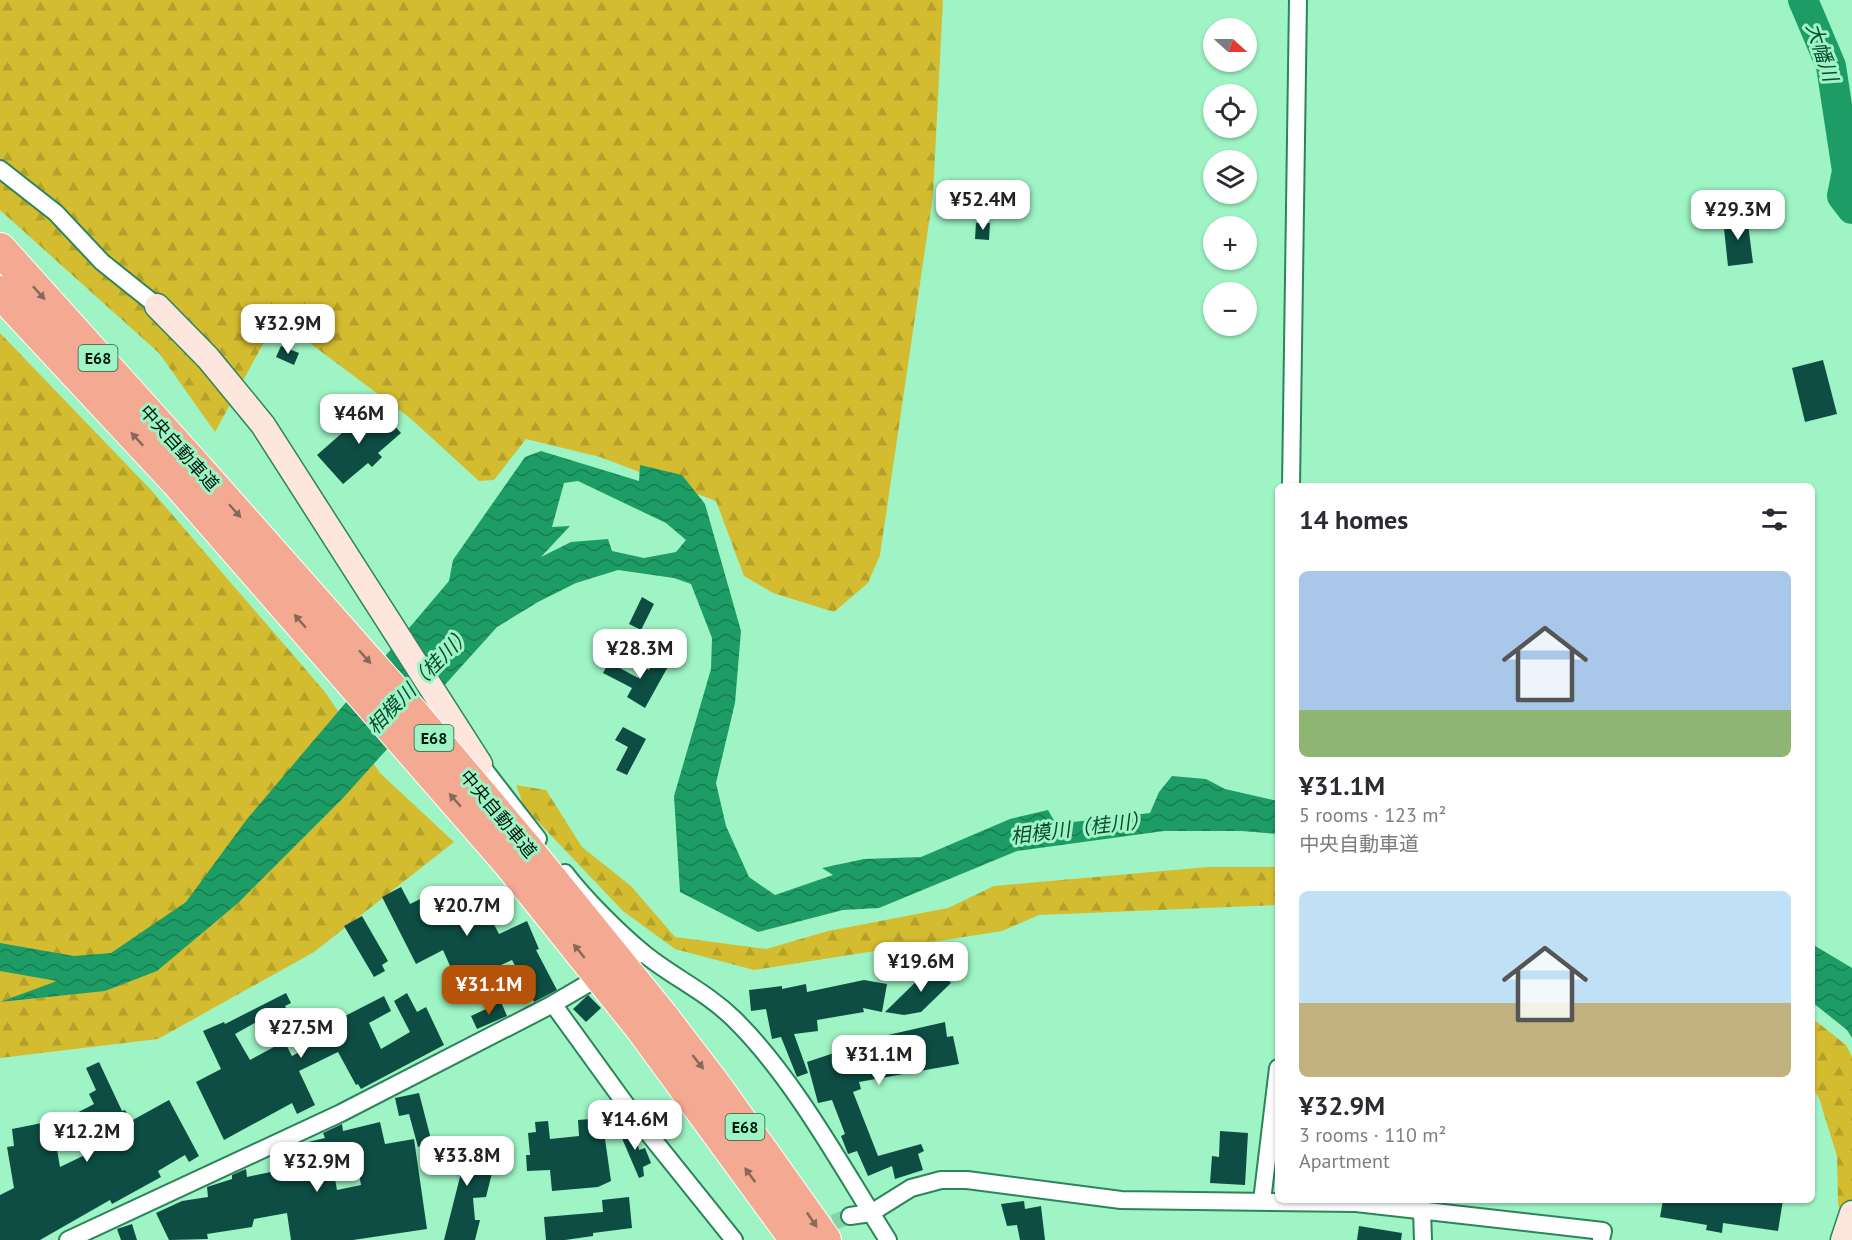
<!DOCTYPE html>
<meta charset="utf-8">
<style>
:root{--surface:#fff;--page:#f2f2f3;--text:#2b2b33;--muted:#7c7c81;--accent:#b45309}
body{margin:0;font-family:"PT Sans","Noto Sans JP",sans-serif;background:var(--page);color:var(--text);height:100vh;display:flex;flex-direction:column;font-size:22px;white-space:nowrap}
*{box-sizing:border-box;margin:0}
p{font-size:20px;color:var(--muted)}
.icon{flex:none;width:33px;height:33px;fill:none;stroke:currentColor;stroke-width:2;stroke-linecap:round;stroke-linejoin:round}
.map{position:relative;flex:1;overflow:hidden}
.sheet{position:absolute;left:1275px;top:483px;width:540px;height:720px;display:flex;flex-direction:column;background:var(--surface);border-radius:9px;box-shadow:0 2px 4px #0004}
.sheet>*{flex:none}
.needle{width:39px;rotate:111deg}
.buttons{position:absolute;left:1203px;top:18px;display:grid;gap:12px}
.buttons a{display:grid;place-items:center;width:54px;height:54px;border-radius:50%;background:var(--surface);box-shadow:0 2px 4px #0004;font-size:30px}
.price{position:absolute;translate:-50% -51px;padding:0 14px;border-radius:12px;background:#fff;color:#222;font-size:20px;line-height:39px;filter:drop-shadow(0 2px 3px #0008)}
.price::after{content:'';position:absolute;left:50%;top:36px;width:18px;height:14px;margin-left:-9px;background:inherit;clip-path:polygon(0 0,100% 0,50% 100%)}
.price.active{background:var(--accent);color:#fff}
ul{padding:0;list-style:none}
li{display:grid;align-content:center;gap:12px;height:318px;padding:0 24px}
li span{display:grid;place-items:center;height:186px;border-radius:9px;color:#555}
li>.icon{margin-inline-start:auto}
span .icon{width:108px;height:108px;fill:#fffc;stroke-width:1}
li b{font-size:26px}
h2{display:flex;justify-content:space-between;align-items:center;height:72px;padding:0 24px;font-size:26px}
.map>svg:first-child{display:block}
.forest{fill:url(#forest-firs)}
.water{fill:url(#water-waves);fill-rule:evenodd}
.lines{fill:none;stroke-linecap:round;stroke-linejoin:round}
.river{stroke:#1d9c66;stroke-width:30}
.building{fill:#0d4d43;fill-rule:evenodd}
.street-tunnel{stroke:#86d3a8;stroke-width:16;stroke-dasharray:16 8;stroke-linecap:butt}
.street-casing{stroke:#2c845a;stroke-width:20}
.secondary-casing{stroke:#2c845a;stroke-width:27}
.highway-casing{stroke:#fff;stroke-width:34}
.street{stroke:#fff;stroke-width:16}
.secondary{stroke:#fce6de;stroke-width:24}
.highway{stroke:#f4aa92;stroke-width:32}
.highway-bridge-casing{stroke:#fff;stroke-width:34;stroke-linecap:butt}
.highway-bridge{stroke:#f4aa92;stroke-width:32}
.oneway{fill:#866956}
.labels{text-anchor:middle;stroke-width:6;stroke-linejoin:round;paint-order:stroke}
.shield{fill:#9ef4c4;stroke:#2f5b43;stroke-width:1.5}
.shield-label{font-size:16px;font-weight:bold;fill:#00190c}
.street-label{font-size:18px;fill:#00190c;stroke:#9ef4c4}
.water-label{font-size:20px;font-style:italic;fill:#0a4b2f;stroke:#9ef4c4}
</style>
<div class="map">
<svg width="1852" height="1240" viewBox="0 0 1852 1240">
<defs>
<pattern id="forest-firs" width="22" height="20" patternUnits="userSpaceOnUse" patternTransform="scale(1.5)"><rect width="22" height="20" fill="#d4bc30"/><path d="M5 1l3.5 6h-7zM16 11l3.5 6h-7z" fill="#b4a129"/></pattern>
<pattern id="water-waves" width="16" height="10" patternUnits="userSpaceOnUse" patternTransform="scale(1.5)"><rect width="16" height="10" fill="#1d9c66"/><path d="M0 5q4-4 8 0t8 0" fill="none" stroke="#177e52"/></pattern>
</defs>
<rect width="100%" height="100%" fill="#9ef4c4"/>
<g class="forest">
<polygon points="0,0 943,0 933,195 880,555 868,583 834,612 773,593 744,576 716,501 600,457 526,439 494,480 479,481 410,418 299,335 263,344 215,432 159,353 0,210"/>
<polygon points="0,333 151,490 325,692 380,773 454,842 314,952 158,1039 0,1058"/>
<polygon points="516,785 546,790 582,847 631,886 675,937 766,949 828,931 948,908 994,886 1208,867 1278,867 1278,905 1039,915 1002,931 754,970 675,949 623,911 524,807"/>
<polygon points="1812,1018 1846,1045 1852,1057 1852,1240 1846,1240 1838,1203 1837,1156 1819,1098 1812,1087"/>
</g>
<g class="water">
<path d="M541,451L639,481L640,465L682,475L705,504L741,631L735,703L716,783L726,826L749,877L775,895L833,875L822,868L864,859L921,857L1010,819L1048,810L1056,824L1150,813L1159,792L1172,776L1206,779L1225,789L1278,801V834L1242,831H1164L1017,851L879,908L843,910L758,932L680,892L674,796L711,669L712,638L691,584L674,578L618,570L576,583L538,602L497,627L343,798L238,903L157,971L105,991L0,1002L57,981L0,971V943L74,956L111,953L186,902L247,819L449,581L453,560L525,457ZM578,481L666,523L686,540L676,552L644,558L612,551L608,539L571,542L541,557L570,526L552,527L564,483Z"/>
<polygon points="1812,944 1852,968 1852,1038 1847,1030 1812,1002"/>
</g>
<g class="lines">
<polyline class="river" points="1803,0 1831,66 1847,171 1842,196 1852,209"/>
</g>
<g class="building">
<polygon points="1747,216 1753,263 1728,266 1723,219"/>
<polygon points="976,223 990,223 989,240 975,239"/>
<polygon points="281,346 299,353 294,365 276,357"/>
<polygon points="1823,360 1837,414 1805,422 1792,368"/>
<polygon points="375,404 401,433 378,453 382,457 372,467 368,463 343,484 317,455"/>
<polygon points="642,597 654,604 641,630 629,624"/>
<polygon points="657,656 670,663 645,708 627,697 632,688 603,673 609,662 638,678 644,667 649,670"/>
<polygon points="623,727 646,739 627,775 616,770 628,747 615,740"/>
<polygon points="468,886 471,893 481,888 490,907 486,909 499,934 527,921 539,949 536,950 557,990 534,1002 512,960 458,984 443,950 416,964 382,897 401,887 410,904 443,888 446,895"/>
<polygon points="362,916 388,961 382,965 385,971 374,977 344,926"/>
<polygon points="933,965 951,983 921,1012 904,1015 885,1012"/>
<polygon points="864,980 887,984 882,1012 863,1008 864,1012 817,1020 818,1031 794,1034 808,1073 797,1077 781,1037 772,1039 766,1009 751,1011 749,990 782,986 782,989 806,984 807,992"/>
<path d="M286,993L291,1003L285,1006L293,1022L278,1029L292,1056L317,1043L312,1033L384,996L391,1011L369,1023L381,1049L410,1032L394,1001L407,993L417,1012L426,1007L444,1045L361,1089L358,1084L356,1085L338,1052L299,1071L315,1105L297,1114L292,1103L224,1140L196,1082L221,1069L203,1031L224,1022L225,1024ZM260,1020L274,1047L250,1060L235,1034Z"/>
<polygon points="588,995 601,1008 586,1022 573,1009"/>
<polygon points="501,1002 507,1016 477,1029 471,1016"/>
<polygon points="945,1022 947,1037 953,1036 959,1064 859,1082 861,1089 853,1092 878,1156 921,1144 924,1151 918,1154 923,1170 895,1179 892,1166 868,1176 857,1151 848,1154 841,1136 845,1134 832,1100 818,1103 807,1062 888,1035"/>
<polygon points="99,1062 122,1111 125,1110 131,1121 169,1100 199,1156 189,1162 185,1155 158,1171 161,1177 112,1204 110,1200 40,1240 0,1240 0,1195 14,1188 7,1147 14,1146 12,1129 52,1121 60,1167 87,1154 69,1117 94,1104 89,1094 96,1090 86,1068"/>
<polygon points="419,1093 432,1143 418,1147 409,1114 399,1116 395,1098"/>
<polygon points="602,1118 611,1181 598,1187 552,1191 550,1170 527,1171 526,1155 530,1155 528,1133 536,1132 535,1122 548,1121 550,1139 579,1136 578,1120"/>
<path d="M380,1122L385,1144L414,1139L427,1229L353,1240H291L287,1213L254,1219L252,1227L207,1234L208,1239L169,1240L156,1213L182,1201L208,1197L207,1187L232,1179V1175L246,1169L247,1177L309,1164L304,1143L325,1138L323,1133L342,1124L343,1131ZM356,1157L361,1185L337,1190L332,1163Z"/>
<polygon points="629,1127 636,1135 639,1150 645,1148 651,1163 643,1167 644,1176 639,1178 618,1129"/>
<polygon points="1220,1131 1248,1133 1245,1185 1210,1183 1212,1156 1219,1157"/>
<polygon points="442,1140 497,1153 486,1197 473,1198 475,1220 480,1220 475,1240 444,1240 461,1173 446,1175"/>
<polygon points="629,1197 632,1228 593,1233 593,1236 565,1240 546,1240 544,1217 603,1212 602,1200"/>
<polygon points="1663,1200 1783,1200 1778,1231 1723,1223 1722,1233 1706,1230 1707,1225 1660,1217"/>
<polygon points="1024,1201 1025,1209 1041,1206 1045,1240 1020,1240 1017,1225 1007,1226 1001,1204"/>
<polygon points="132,1224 137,1240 121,1240 117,1229"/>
<polygon points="1359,1226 1402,1233 1401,1240 1357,1240"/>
</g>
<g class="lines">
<polyline class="street-tunnel" points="811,1231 850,1216"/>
<defs>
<g id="street">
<polyline points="0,169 56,213 102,262 157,306"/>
<polyline points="1291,486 1298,0"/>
<polyline points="480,764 538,839"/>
<path d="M565,873C584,898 618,932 642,952C672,977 704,990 734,1019C794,1078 843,1169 888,1240"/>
<polyline points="553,1004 632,1113 734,1240"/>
<polyline points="1262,1201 1278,1068"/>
<polyline points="1422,1210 1423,1240"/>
<polyline points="850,1216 871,1213 911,1188 941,1180 967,1180 1121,1200 1356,1203 1603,1231 1601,1240"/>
<polyline points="68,1240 341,1113 553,1004 642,952"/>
</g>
<g id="secondary">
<polyline points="157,306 208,358 263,425 480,764"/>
<polyline points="1843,1240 1852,1213"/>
</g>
<g id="highway">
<polyline points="0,249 197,468"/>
<polyline points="0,292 177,482"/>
<polyline points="662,1016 717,1088 825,1240"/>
<polyline points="642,1029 796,1240"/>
</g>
</defs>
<use href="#street" class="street-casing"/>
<use href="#secondary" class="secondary-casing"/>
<use href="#highway" class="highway-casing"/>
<use href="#street" class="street"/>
<use href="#secondary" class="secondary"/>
<use href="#highway" class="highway"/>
<defs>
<g id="highway-bridge">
<polyline points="197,468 389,685 526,848 662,1016"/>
<polyline points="177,482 509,863 642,1029"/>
</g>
</defs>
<use href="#highway-bridge" class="highway-bridge-casing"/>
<use href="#highway-bridge" class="highway-bridge"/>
</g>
<defs><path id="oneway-solid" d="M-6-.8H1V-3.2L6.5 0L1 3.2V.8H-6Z" transform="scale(1.5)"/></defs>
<g class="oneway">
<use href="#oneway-solid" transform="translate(39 293) rotate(48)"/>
<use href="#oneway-solid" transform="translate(137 439) rotate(-133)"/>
<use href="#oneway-solid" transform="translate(235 511) rotate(48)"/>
<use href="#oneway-solid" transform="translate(300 621) rotate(-131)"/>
<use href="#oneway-solid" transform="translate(365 657) rotate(48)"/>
<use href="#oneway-solid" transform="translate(455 800) rotate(-131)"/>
<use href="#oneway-solid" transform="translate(579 951) rotate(-129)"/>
<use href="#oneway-solid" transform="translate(698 1062) rotate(52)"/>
<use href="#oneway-solid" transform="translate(750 1175) rotate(-126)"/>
<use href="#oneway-solid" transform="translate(812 1220) rotate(56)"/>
</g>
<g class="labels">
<g class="shield">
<rect x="78.5" y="345" width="39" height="26" rx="4.5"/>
<rect x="414.5" y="725" width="39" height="26" rx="4.5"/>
<rect x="725.5" y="1114" width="39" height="26" rx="4.5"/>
</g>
<g class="shield-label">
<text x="98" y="364">E68</text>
<text x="434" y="744">E68</text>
<text x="745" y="1133">E68</text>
</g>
<g class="street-label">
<text transform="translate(179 448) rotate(48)" y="6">中央自動車道</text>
<text transform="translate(498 814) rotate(50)" y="6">中央自動車道</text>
</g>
<g class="water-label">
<text transform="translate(1822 52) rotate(72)" y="7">大幡川</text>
<text transform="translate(419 680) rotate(-46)" y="7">相模川（桂川）</text>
<text transform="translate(1080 828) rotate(-7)" y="7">相模川（桂川）</text>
</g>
</g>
</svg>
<div class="buttons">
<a><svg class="needle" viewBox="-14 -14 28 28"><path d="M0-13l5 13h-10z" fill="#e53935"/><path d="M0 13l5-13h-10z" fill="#7c7c81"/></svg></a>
<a><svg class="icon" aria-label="locate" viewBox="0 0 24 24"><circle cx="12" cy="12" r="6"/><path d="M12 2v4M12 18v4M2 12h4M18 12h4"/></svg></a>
<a><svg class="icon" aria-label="layers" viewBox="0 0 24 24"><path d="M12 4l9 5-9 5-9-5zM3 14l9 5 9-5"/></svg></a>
<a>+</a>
<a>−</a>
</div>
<b class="price" style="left:983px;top:231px">¥52.4M</b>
<b class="price" style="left:1738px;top:241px">¥29.3M</b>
<b class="price" style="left:288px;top:355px">¥32.9M</b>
<b class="price" style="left:359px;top:445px">¥46M</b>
<b class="price" style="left:640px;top:680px">¥28.3M</b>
<b class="price" style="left:467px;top:937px">¥20.7M</b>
<b class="price" style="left:921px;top:993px">¥19.6M</b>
<b class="price active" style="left:489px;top:1016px">¥31.1M</b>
<b class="price" style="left:301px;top:1059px">¥27.5M</b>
<b class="price" style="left:879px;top:1086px">¥31.1M</b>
<b class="price" style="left:635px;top:1151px">¥14.6M</b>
<b class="price" style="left:87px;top:1163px">¥12.2M</b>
<b class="price" style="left:467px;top:1187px">¥33.8M</b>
<b class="price" style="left:317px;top:1193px">¥32.9M</b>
<section class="sheet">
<h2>14 homes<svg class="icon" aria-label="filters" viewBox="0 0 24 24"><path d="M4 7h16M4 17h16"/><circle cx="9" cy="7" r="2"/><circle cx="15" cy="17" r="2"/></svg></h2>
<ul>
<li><span style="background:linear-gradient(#a9c7e8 75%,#8fb573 0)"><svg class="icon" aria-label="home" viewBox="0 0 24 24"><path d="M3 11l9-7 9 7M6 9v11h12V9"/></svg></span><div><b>¥31.1M</b><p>5 rooms · 123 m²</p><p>中央自動車道</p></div></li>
<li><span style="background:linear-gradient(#bfe0f5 60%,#c2b280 0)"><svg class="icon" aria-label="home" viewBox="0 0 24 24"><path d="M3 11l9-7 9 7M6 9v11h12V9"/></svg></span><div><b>¥32.9M</b><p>3 rooms · 110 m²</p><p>Apartment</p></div></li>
</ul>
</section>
</div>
